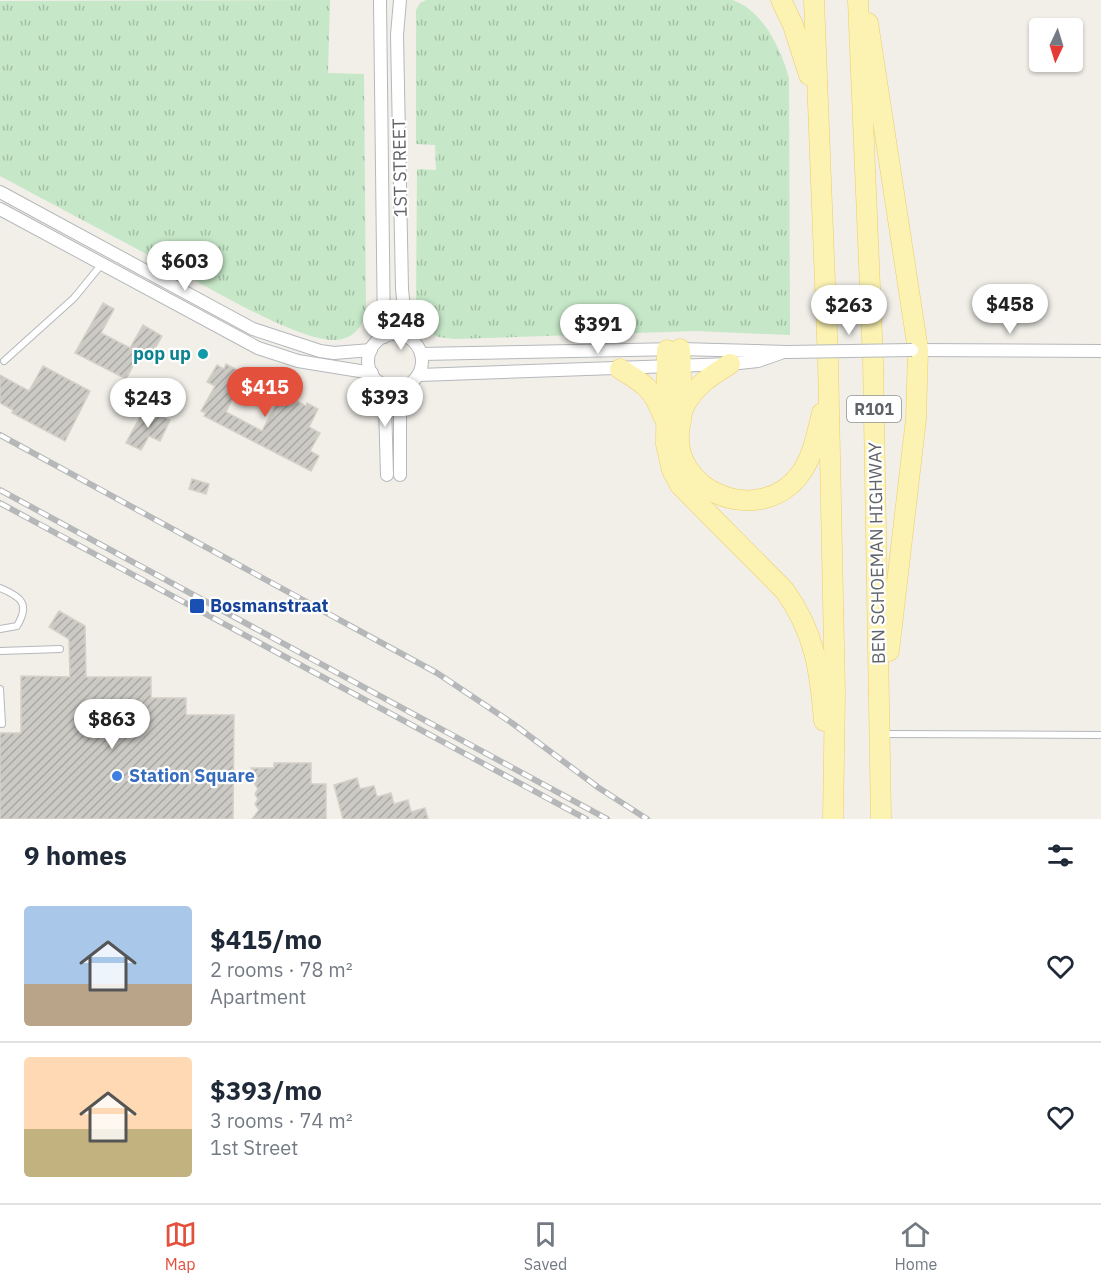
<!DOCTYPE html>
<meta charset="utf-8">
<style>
:root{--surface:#fff;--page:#f6f6f7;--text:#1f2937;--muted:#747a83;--line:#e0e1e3;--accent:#e3513c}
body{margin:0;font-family:"IBM Plex Sans",sans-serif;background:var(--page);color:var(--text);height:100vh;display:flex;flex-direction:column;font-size:22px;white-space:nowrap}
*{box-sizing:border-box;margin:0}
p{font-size:20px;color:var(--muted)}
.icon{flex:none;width:33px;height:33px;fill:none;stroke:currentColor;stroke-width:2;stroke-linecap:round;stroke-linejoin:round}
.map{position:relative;height:819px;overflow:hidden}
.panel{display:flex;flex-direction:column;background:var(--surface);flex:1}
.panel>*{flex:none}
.needle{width:39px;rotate:184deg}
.controls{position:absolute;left:1029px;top:18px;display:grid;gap:12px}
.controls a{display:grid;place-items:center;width:54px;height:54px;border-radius:6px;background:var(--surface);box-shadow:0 2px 4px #0004;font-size:30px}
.price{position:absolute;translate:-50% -51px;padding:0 14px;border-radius:21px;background:#fff;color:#222;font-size:20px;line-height:39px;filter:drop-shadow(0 2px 3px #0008)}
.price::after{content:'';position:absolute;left:50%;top:36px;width:18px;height:14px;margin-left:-9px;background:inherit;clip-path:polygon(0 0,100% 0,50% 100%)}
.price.selected{background:var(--accent);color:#fff}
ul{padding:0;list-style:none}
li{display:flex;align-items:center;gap:18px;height:150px;padding:0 24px}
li+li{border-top:2px solid var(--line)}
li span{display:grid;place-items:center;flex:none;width:168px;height:120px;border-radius:6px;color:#555}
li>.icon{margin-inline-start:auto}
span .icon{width:72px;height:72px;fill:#fffc;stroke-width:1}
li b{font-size:26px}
h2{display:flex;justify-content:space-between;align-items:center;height:72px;padding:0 24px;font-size:26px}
.dock{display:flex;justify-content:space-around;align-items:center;height:84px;border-top:2px solid var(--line);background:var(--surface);font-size:16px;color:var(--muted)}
.dock a{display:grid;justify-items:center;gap:3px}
.dock .selected{color:var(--accent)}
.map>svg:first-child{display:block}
.grass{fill:url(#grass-tufts)}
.building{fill:url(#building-hatch);stroke:#d5d1c7;stroke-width:1.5}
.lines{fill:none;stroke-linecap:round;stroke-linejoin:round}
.service-casing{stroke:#b5b8bc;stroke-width:8}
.minor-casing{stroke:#b5b8bc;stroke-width:14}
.primary-casing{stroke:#eccd65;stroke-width:21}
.service{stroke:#fff;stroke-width:6}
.minor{stroke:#fff;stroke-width:12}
.primary{stroke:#fcf3b2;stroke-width:20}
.rail-casing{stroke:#b6b7b8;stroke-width:6}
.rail{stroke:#fff;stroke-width:4;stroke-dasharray:11;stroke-linecap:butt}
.minor-bridge-casing{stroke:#b5b8bc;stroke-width:14;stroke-linecap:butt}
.minor-bridge{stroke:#fff;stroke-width:12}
.culture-dot{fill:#0f9aa8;stroke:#fff;stroke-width:2}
.transit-dot{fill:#1a4fb4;stroke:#fff;stroke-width:2}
.shop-dot{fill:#3f7fe0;stroke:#fff;stroke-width:2}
.labels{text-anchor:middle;stroke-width:4.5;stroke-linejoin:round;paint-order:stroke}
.shield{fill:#fff;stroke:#8f9295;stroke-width:1.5}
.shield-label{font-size:16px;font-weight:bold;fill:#5f6368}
.street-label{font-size:18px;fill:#5f6368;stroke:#fff}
.culture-label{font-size:18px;font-weight:bold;fill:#0d838f;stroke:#fff;text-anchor:end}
.transit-label{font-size:18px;font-weight:bold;fill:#164399;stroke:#fff;text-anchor:start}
.shop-label{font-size:18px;font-weight:bold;fill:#366cbe;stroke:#fff;text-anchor:start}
</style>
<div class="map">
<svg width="1101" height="819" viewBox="0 0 1101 819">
<defs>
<pattern id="grass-tufts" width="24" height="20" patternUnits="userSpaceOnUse" patternTransform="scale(1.5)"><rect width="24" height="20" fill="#c6e7c8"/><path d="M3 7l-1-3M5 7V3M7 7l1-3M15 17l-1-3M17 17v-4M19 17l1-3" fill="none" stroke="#a4bfa6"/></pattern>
<pattern id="building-hatch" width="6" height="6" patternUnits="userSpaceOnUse" patternTransform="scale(1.5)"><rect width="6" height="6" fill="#cccac5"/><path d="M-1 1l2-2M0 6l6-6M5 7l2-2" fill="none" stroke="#a9a8a4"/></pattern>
</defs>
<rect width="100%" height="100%" fill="#f1efe8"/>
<g class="grass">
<path d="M330,0L328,73L364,74L366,315C360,329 353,338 337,340C302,343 211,289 178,271C119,239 59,208 0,176V1Z"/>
<path d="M426,0H732C763,10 781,49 789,78L790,335L696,331L454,339L438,337L421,327L416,310L417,169L436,170L435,145L416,144V10L420,3Z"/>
</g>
<g class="building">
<polygon points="103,303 114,309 101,333 130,348 143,325 162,336 152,354 142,349 126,379 75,353"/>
<polygon points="226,364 262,383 254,399 237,390 226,412 262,431 282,393 306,406 307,403 318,409 309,427 320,433 310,451 319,456 311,471 204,416 206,413 201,411 215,386 207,382 217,365 224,369"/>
<polygon points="43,366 90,391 65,441 12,413 13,410 0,403 0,375 29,391"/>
<polygon points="145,408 170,420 160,441 149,436 141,450 126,443"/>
<polygon points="192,479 209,484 206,494 189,489"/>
<polygon points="59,611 85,626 86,677 151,677 151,698 186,698 186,715 234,715 233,819 0,819 0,733 21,733 21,676 70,677 69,639 49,627"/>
<polygon points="274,763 311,763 311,784 326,784 326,819 252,819 259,810 255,804 258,799 255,794 258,789 254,783 258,778 251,768 274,768"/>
<polygon points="357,778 360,789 374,786 377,797 391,793 394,804 408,800 411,812 425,808 428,819 343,819 334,785"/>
</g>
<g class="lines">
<defs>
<g id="service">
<polyline points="4,361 74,298 101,265"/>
<path d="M0,588C22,597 30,604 17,626L0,629"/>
<polyline points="0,651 60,649"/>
<polyline points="0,689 2,724"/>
<polyline points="881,734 1101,735"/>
</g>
<g id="minor">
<polyline points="380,0 384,337"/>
<polyline points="400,0 397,35 402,289 407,337"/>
<polyline points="0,192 253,329 320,351 334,353 371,350"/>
<polyline points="0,209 258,348 298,361 372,373"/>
<circle cx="395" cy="361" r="27"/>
<polyline points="913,350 1101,351"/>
<polyline points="421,354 680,349 787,352"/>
<polyline points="419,375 730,364 758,361 781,353"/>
<polyline points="379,382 385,405 387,475"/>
<polyline points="400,475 400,416 407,386"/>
</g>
<g id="primary">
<polyline points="781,0 793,25 809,75"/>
<polyline points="814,0 828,361 835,693 833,819"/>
<polyline points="858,0 873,360 881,819"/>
<polyline points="868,23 918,350 916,419 889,651"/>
<polyline points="680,349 682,408"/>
<path d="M667,350L666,444L672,470L680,485L785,591C815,633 820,671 824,721"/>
<path d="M730,364C712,375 694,386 684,407C681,412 682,419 680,425C667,492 761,529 801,473C813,456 817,433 822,413"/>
<path d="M620,369C645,384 653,389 663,416"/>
</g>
</defs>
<use href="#service" class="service-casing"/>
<use href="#minor" class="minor-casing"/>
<use href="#primary" class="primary-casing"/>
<use href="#service" class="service"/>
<use href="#minor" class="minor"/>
<use href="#primary" class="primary"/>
<defs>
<g id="rail">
<polyline points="0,435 437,673 512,723 599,788 647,819"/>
<polyline points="0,490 607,819"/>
<polyline points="0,503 586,819"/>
</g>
</defs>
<use href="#rail" class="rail-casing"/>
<use href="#rail" class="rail"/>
<defs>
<polyline id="minor-bridge" points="787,352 912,350"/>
</defs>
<use href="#minor-bridge" class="minor-bridge-casing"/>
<use href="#minor-bridge" class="minor-bridge"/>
</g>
<circle class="culture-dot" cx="203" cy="354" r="6"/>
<rect class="transit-dot" x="189" y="598" width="16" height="16" rx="3"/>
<circle class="shop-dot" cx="117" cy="776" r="6"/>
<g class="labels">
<rect class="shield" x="847" y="396" width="54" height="26" rx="4.5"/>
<g class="shield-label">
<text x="874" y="415">R101</text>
</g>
<g class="street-label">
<text transform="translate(400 168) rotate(-91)" y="6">1ST STREET</text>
<text transform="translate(877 553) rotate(-91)" y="6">BEN SCHOEMAN HIGHWAY</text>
</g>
<g class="culture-label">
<text x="191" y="360">pop up</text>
</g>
<g class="transit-label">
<text x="210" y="612">Bosmanstraat</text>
</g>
<g class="shop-label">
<text x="129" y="782">Station Square</text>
</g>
</g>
</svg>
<div class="controls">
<a><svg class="needle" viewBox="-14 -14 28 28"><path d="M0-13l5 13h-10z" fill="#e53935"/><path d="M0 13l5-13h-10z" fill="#747a83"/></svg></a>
</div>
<b class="price" style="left:185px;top:292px">$603</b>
<b class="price" style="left:1010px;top:335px">$458</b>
<b class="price" style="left:849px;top:336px">$263</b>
<b class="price" style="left:401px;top:351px">$248</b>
<b class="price" style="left:598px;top:355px">$391</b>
<b class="price selected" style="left:265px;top:418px">$415</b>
<b class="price" style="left:385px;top:428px">$393</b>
<b class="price" style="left:148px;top:429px">$243</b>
<b class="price" style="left:112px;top:750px">$863</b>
</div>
<section class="panel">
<h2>9 homes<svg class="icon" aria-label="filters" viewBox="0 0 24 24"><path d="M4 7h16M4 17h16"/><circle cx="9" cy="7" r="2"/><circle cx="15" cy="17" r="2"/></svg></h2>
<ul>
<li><span style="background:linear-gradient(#a9c7e8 65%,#b9a48a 0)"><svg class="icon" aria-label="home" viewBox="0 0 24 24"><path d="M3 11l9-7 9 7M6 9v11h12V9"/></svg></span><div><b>$415/mo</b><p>2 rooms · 78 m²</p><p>Apartment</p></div><svg class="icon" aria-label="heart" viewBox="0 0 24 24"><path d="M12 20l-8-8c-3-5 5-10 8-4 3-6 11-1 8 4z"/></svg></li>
<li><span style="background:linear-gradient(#ffd9b3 60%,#c2b280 0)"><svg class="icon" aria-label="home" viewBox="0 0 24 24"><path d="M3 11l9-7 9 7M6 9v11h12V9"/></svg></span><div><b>$393/mo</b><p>3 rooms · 74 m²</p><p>1st Street</p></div><svg class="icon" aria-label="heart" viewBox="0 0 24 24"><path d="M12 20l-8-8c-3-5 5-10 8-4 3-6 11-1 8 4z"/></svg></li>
</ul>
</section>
<nav class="dock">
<a class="selected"><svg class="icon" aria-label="map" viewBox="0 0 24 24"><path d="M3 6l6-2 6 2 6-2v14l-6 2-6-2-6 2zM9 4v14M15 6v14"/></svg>Map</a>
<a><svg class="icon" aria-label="saved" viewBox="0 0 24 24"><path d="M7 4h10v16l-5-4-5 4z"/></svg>Saved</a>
<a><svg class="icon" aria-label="home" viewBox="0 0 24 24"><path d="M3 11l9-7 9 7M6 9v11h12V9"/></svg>Home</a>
</nav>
